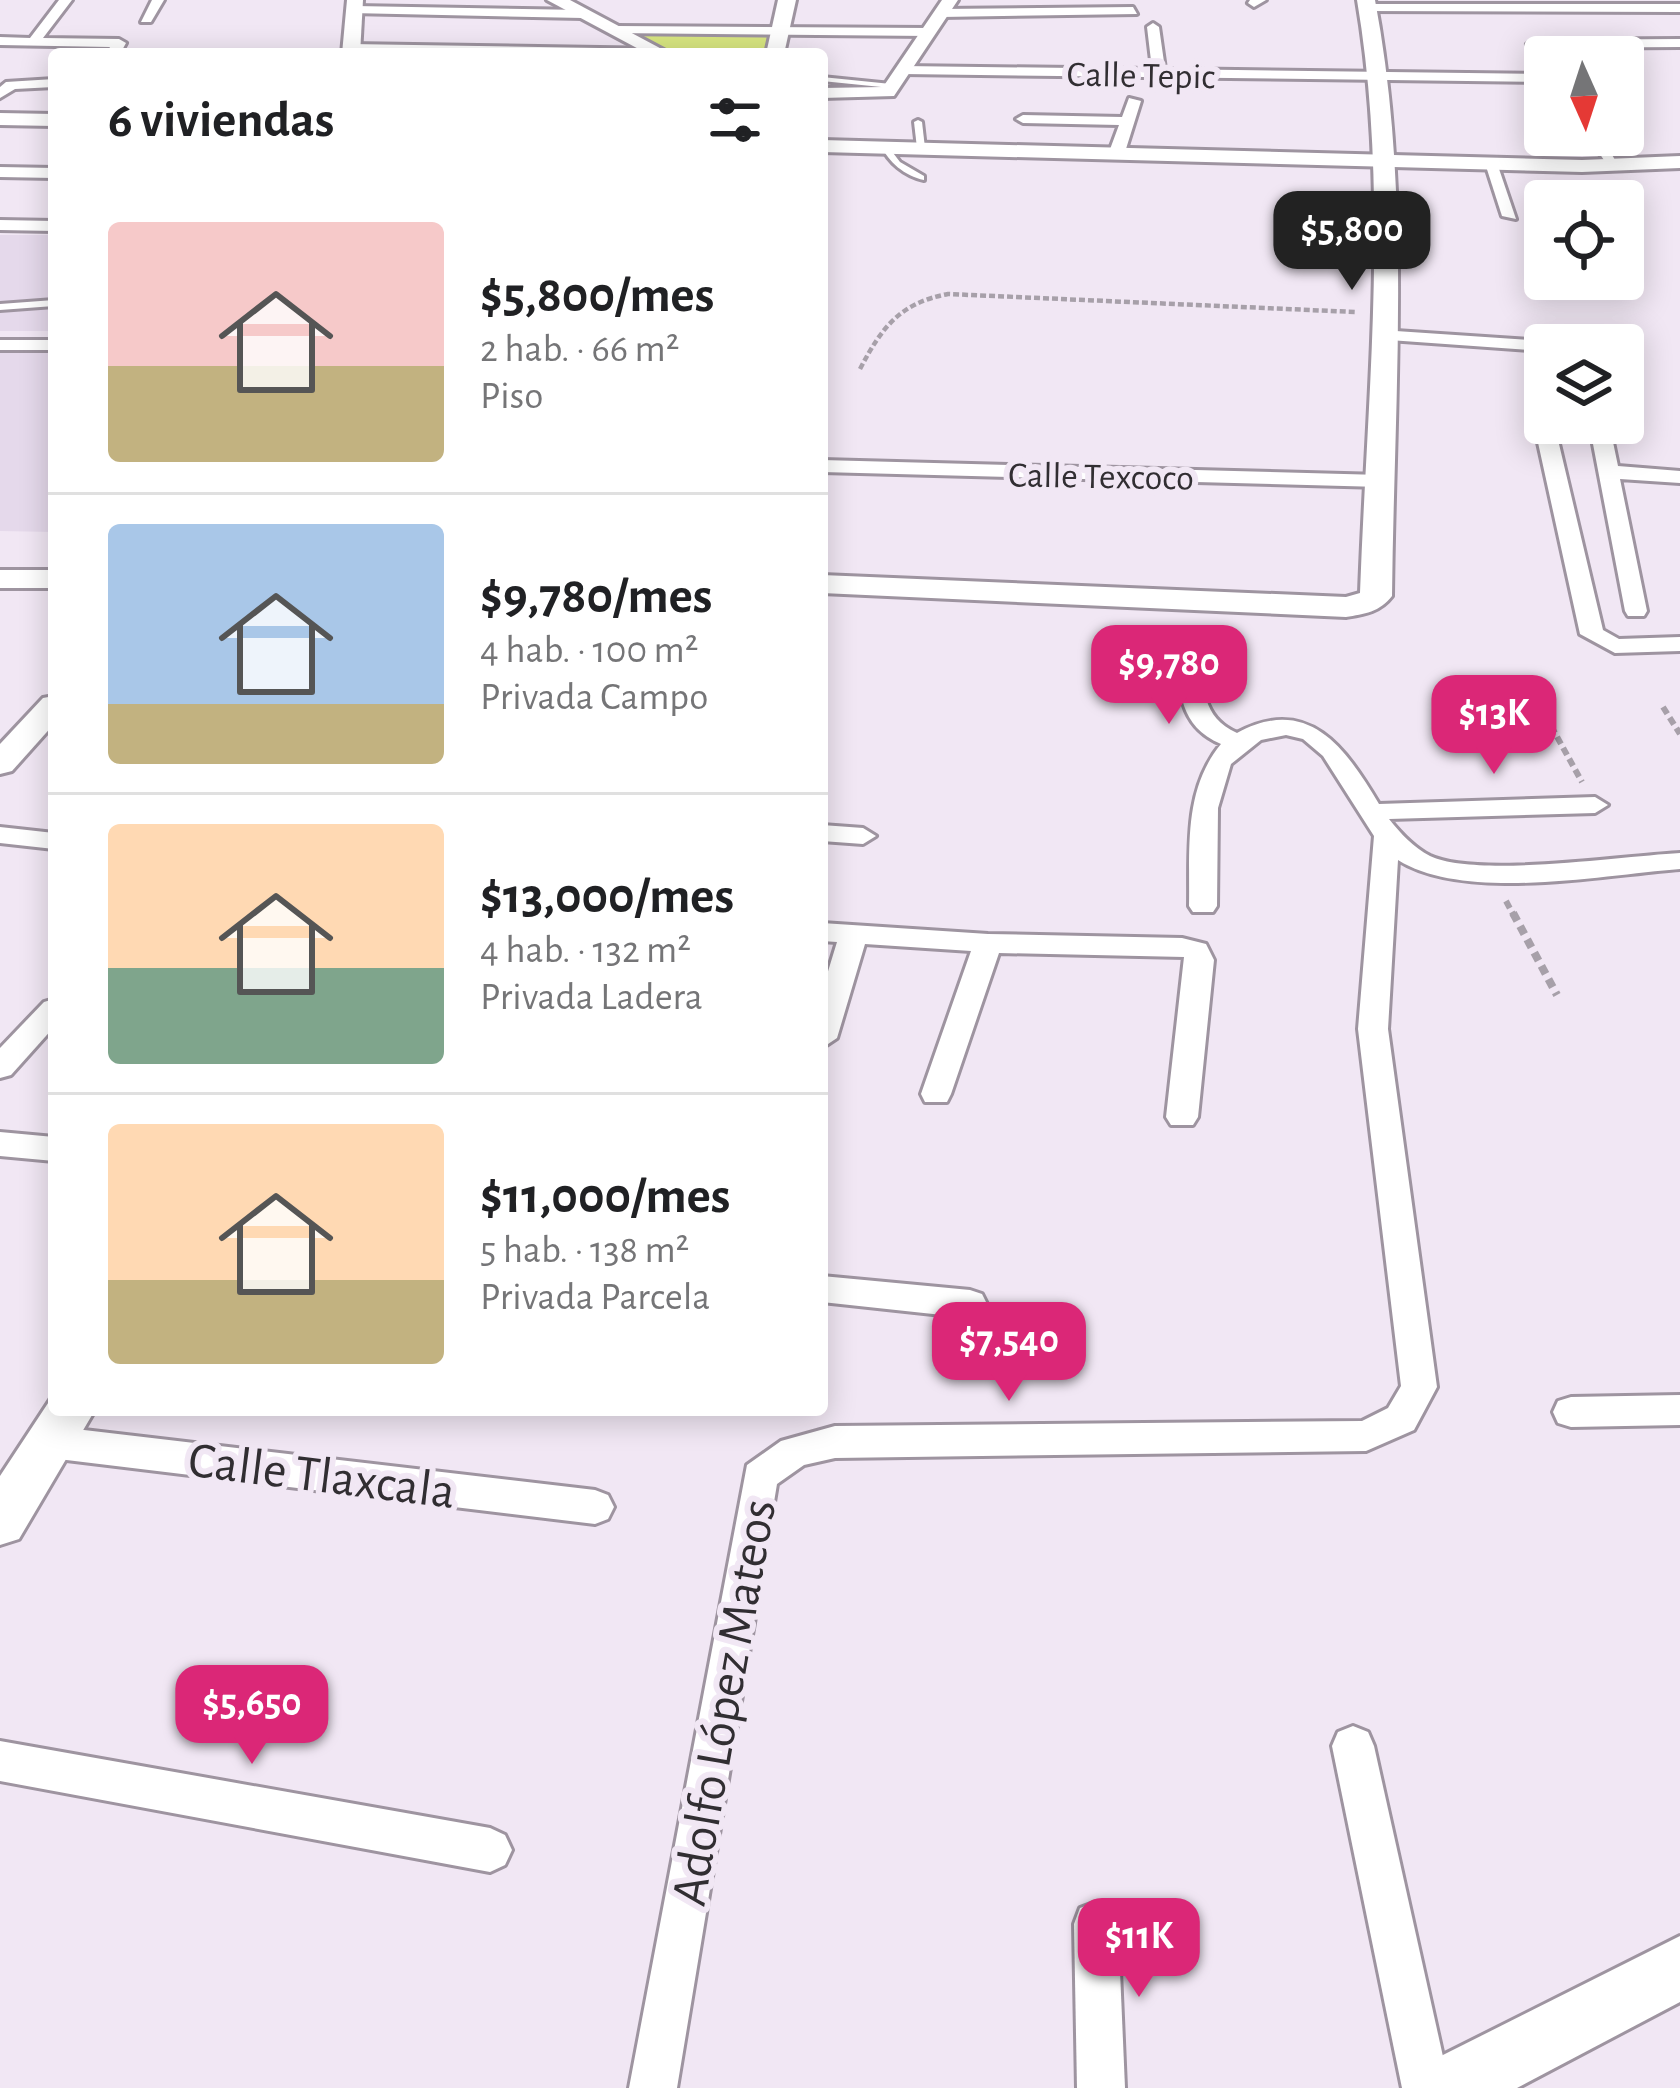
<!DOCTYPE html>
<html lang="es">
<meta charset="utf-8">
<style>
:root{--surface:#fff;--page:#f6f6f6;--text:#202124;--muted:#757577;--line:#e0e0e0;--accent:#db2777}
body{margin:0;font-family:"Alegreya Sans",sans-serif;background:var(--page);color:var(--text);height:100vh;display:flex;flex-direction:column;font-size:45px;white-space:nowrap}
*{box-sizing:border-box;margin:0}
p{font-size:39px;color:var(--muted)}
.icon{flex:none;width:66px;height:66px;fill:none;stroke:currentColor;stroke-width:2;stroke-linecap:round;stroke-linejoin:round}
.map{position:relative;flex:1;overflow:hidden}
.side{position:absolute;left:48px;top:48px;width:780px;height:1368px;display:flex;flex-direction:column;background:var(--surface);border-radius:12px;box-shadow:0 6px 30px #0003}
.side>*{flex:none}
.needle{width:78px;rotate:177deg}
.tools{position:absolute;left:1524px;top:36px;display:grid;gap:24px}
.tools a{display:grid;place-items:center;width:120px;height:120px;border-radius:12px;background:var(--surface);box-shadow:0 6px 30px #0003;font-size:60px}
.price{position:absolute;translate:-50% -102px;padding:0 27px;border-radius:24px;background:var(--accent);color:#fff;font-size:39px;line-height:78px;filter:drop-shadow(0 3px 6px #0008)}
.price::after{content:'';position:absolute;left:50%;top:72px;width:36px;height:27px;margin-left:-18px;background:inherit;clip-path:polygon(0 0,100% 0,50% 100%)}
.price.on{background:#222;color:#fff}
ul{padding:0;list-style:none}
li{display:flex;align-items:center;gap:36px;height:300px;padding:0 60px}
li+li{border-top:3px solid var(--line)}
li span{display:grid;place-items:center;flex:none;width:336px;height:240px;border-radius:12px;color:#555}
li>.icon{margin-inline-start:auto}
span .icon{width:144px;height:144px;fill:#fffc;stroke-width:1}
li b{font-size:51px}
h2{display:flex;justify-content:space-between;align-items:center;height:144px;padding:0 60px;font-size:51px}
.map>svg:first-child{display:block}
.education{fill:#e5d9eb}
.green{fill:#d8e681}
.lines{fill:none;stroke-linecap:round;stroke-linejoin:round}
.service-casing{stroke:#9e94a0;stroke-width:6}
.minor-casing{stroke:#9e94a0;stroke-width:6}
.tertiary-casing{stroke:#9e94a0;stroke-width:6}
.secondary-casing{stroke:#9e94a0;stroke-width:6}
.path-far2{stroke:#a7a0a9;stroke-width:4.5;stroke-dasharray:6 3;stroke-linecap:butt}
.path-far1{stroke:#a7a0a9;stroke-width:6;stroke-dasharray:8 4.5;stroke-linecap:butt}
.path{stroke:#a7a0a9;stroke-width:8;stroke-dasharray:9 6;stroke-linecap:butt}
.service{fill:#fff;fill-rule:evenodd}
.minor{fill:#fff;fill-rule:evenodd}
.tertiary{fill:#fff;fill-rule:evenodd}
.secondary{fill:#fff;fill-rule:evenodd}
.labels{text-anchor:middle;stroke-width:12;stroke-linejoin:round;paint-order:stroke}
.far-street-label{font-size:36px;fill:#312e32;stroke:#f1e7f4}
.near-street-label{font-size:51px;fill:#312e32;stroke:#f1e7f4}
</style>
<div class="map">
<svg width="1680" height="2088" viewBox="0 0 1680 2088">
<rect width="100%" height="100%" fill="#f1e7f4"/>
<g class="education">
<rect x="0" y="235" width="54" height="96"/>
<polygon points="0,353 54,353 54,532 0,531"/>
</g>
<polygon class="green" points="634,33 772,34 768,54 676,54"/>
<g class="lines">
<defs>
<g id="service">
<polygon points="822,77 891,84 894,86 891,88 822,81"/>
<polygon points="918,120 922,122 925,148 921,150 917,148 914,122"/>
<path d="M881,145H887L900,162L924,176V180C905,176 888,162 881,145Z"/>
<polygon points="54,300 54,306 0,310 0,304"/>
</g>
<g id="minor">
<polygon points="59,0 72,0 43,38 119,39 126,43 120,54 106,54 110,47 0,45 0,37 30,38"/>
<polygon points="152,0 164,0 151,22 141,22"/>
<polygon points="1250,0 1266,0 1254,7 1248,3"/>
<polygon points="1368,4 1680,4 1680,12 1364,11"/>
<polygon points="355,6 583,10 589,14 583,18 351,13"/>
<polygon points="1133,7 1137,14 941,17 935,13 941,9"/>
<polygon points="1153,23 1159,27 1165,69 1545,74 1545,82 903,74 896,70 903,66 1152,69 1147,27"/>
<polygon points="617,26 929,28 936,32 929,36 612,33"/>
<polygon points="1680,39 1680,47 1534,48 1527,44 1534,40"/>
<polygon points="350,44 661,49 668,53 345,51"/>
<polygon points="54,79 54,87 15,89 0,98 0,87 6,82"/>
<polygon points="1129,98 1141,101 1125,152 1117,157 1109,152 1119,125 1023,123 1016,119 1023,115 1122,117"/>
<polygon points="1587,135 1601,135 1620,169 1610,169"/>
<polygon points="1484,160 1497,163 1516,219 1502,216"/>
<polygon points="0,167 54,168 54,178 0,177"/>
<polygon points="0,220 54,221 54,231 0,230"/>
<polygon points="1381,330 1545,341 1553,345 1545,345 1545,351 1375,339 1375,331"/>
<rect x="0" y="340" width="54" height="10"/>
<polygon points="1545,401 1545,423 1554,423 1603,630 1619,639 1680,637 1680,651 1615,653 1580,634 1530,406"/>
<polygon points="1589,423 1609,423 1618,466 1680,471 1680,483 1620,479 1647,611 1644,616 1628,616 1625,611"/>
<polygon points="822,460 1381,475 1391,481 1381,487 822,472"/>
<path d="M1188,645L1200,652C1204,687 1201,717 1237,733C1309,694 1346,749 1379,804L1595,797L1608,805L1595,813L1389,819C1401,834 1413,847 1430,856C1476,878 1624,856 1680,853V869C1602,875 1465,902 1398,860L1388,1029L1437,1387L1414,1430L1366,1451L835,1458L804,1465L777,1484L677,2088H629L747,1465L781,1441L835,1426L1362,1421L1388,1408L1401,1386L1358,1029L1374,836L1323,756L1303,739L1286,735L1261,740L1231,764L1218,808L1217,906L1213,912H1193L1189,906C1190,850 1183,790 1221,744C1179,726 1180,692 1176,652Z"/>
<polygon points="822,825 863,828 876,836 863,844 822,841"/>
<polygon points="0,827 54,833 54,849 0,843"/>
<polygon points="822,923 988,934 1182,938 1206,944 1214,960 1198,1117 1193,1125 1171,1125 1166,1117 1184,957 999,953 951,1094 947,1102 925,1102 921,1094 971,951 865,944 837,1038 822,1048 822,991 837,942 822,941"/>
<polygon points="54,999 54,1027 11,1075 0,1078 0,1048 44,1002"/>
<polygon points="0,1132 54,1137 54,1161 0,1156"/>
<polygon points="822,1276 970,1290 982,1294 987,1304 982,1314 970,1318 822,1302"/>
<polygon points="1680,1395 1680,1425 1571,1427 1558,1423 1553,1412 1558,1401 1571,1397"/>
<polygon points="50,1426 595,1490 608,1495 614,1507 608,1519 595,1524 50,1458 37,1453 32,1442 37,1431"/>
<polygon points="1353,1726 1368,1732 1374,1746 1450,2088 1402,2088 1332,1746 1338,1732"/>
<polygon points="0,1741 490,1828 505,1835 512,1850 505,1865 490,1872 0,1781"/>
<polygon points="1096,1902 1112,1908 1118,1924 1125,2088 1077,2088 1074,1924 1080,1908"/>
</g>
<g id="tertiary">
<polygon points="347,0 363,0 360,54 342,54"/>
<polygon points="942,0 958,0 894,96 822,98 822,88 883,87"/>
<polygon points="0,113 54,114 54,126 0,125"/>
<polygon points="822,140 1582,160 1680,156 1680,168 1582,172 822,152"/>
<polygon points="54,696 54,724 12,771 0,774 0,744 43,698"/>
</g>
<g id="secondary">
<polygon points="547,0 570,0 671,54 648,54"/>
<polygon points="778,0 796,0 784,54 766,54"/>
<path d="M1357,0H1375C1412,195 1394,398 1392,596C1380,612 1364,614 1346,617L822,593V575L1346,597L1360,593C1367,396 1390,194 1357,0Z"/>
<rect x="0" y="570" width="54" height="18"/>
<polygon points="54,1394 54,1410 95,1410 19,1539 0,1545 0,1476"/>
<polygon points="1680,1936 1680,2002 1517,2088 1416,2088 1425,2064"/>
</g>
</defs>
<use href="#service" class="service-casing"/>
<use href="#minor" class="minor-casing"/>
<use href="#tertiary" class="tertiary-casing"/>
<use href="#secondary" class="secondary-casing"/>
<path class="path-far2" d="M860,369C882,327 900,303 948,294L1355,312"/>
<g class="path-far1">
<polyline points="1663,707 1680,734"/>
<polyline points="1545,715 1582,782"/>
<polyline points="1506,901 1514,916"/>
</g>
<polyline class="path" points="1513,913 1557,995"/>
<use href="#service" class="service"/>
<use href="#minor" class="minor"/>
<use href="#tertiary" class="tertiary"/>
<use href="#secondary" class="secondary"/>
</g>
<g class="labels">
<g class="far-street-label">
<text transform="translate(1141 74) rotate(1)" y="13">Calle Tepic</text>
<text transform="translate(1101 475) rotate(1)" y="13">Calle Texcoco</text>
</g>
<g class="near-street-label">
<text transform="translate(322 1474) rotate(7)" y="18">Calle Tlaxcala</text>
<text transform="translate(722 1702) rotate(-80)" y="18">Adolfo López Mateos</text>
</g>
</g>
</svg>
<div class="tools">
<a><svg class="needle" viewBox="-14 -14 28 28"><path d="M0-13l5 13h-10z" fill="#e53935"/><path d="M0 13l5-13h-10z" fill="#757577"/></svg></a>
<a><svg class="icon" aria-label="locate" viewBox="0 0 24 24"><circle cx="12" cy="12" r="6"/><path d="M12 2v4M12 18v4M2 12h4M18 12h4"/></svg></a>
<a><svg class="icon" aria-label="layers" viewBox="0 0 24 24"><path d="M12 4l9 5-9 5-9-5zM3 14l9 5 9-5"/></svg></a>
</div>
<b class="price on" style="left:1352px;top:293px">$5,800</b>
<b class="price" style="left:1169px;top:727px">$9,780</b>
<b class="price" style="left:1494px;top:777px">$13K</b>
<b class="price" style="left:1009px;top:1404px">$7,540</b>
<b class="price" style="left:252px;top:1767px">$5,650</b>
<b class="price" style="left:1139px;top:2000px">$11K</b>
<section class="side">
<h2>6 viviendas<svg class="icon" aria-label="filters" viewBox="0 0 24 24"><path d="M4 7h16M4 17h16"/><circle cx="9" cy="7" r="2"/><circle cx="15" cy="17" r="2"/></svg></h2>
<ul>
<li><span style="background:linear-gradient(#f6c9c9 60%,#c2b280 0)"><svg class="icon" aria-label="home" viewBox="0 0 24 24"><path d="M3 11l9-7 9 7M6 9v11h12V9"/></svg></span><div><b>$5,800/mes</b><p>2 hab. · 66 m²</p><p>Piso</p></div></li>
<li><span style="background:linear-gradient(#a9c7e8 75%,#c2b280 0)"><svg class="icon" aria-label="home" viewBox="0 0 24 24"><path d="M3 11l9-7 9 7M6 9v11h12V9"/></svg></span><div><b>$9,780/mes</b><p>4 hab. · 100 m²</p><p>Privada Campo</p></div></li>
<li><span style="background:linear-gradient(#ffd9b3 60%,#7fa58c 0)"><svg class="icon" aria-label="home" viewBox="0 0 24 24"><path d="M3 11l9-7 9 7M6 9v11h12V9"/></svg></span><div><b>$13,000/mes</b><p>4 hab. · 132 m²</p><p>Privada Ladera</p></div></li>
<li><span style="background:linear-gradient(#ffd9b3 65%,#c2b280 0)"><svg class="icon" aria-label="home" viewBox="0 0 24 24"><path d="M3 11l9-7 9 7M6 9v11h12V9"/></svg></span><div><b>$11,000/mes</b><p>5 hab. · 138 m²</p><p>Privada Parcela</p></div></li>
</ul>
</section>
</div>
